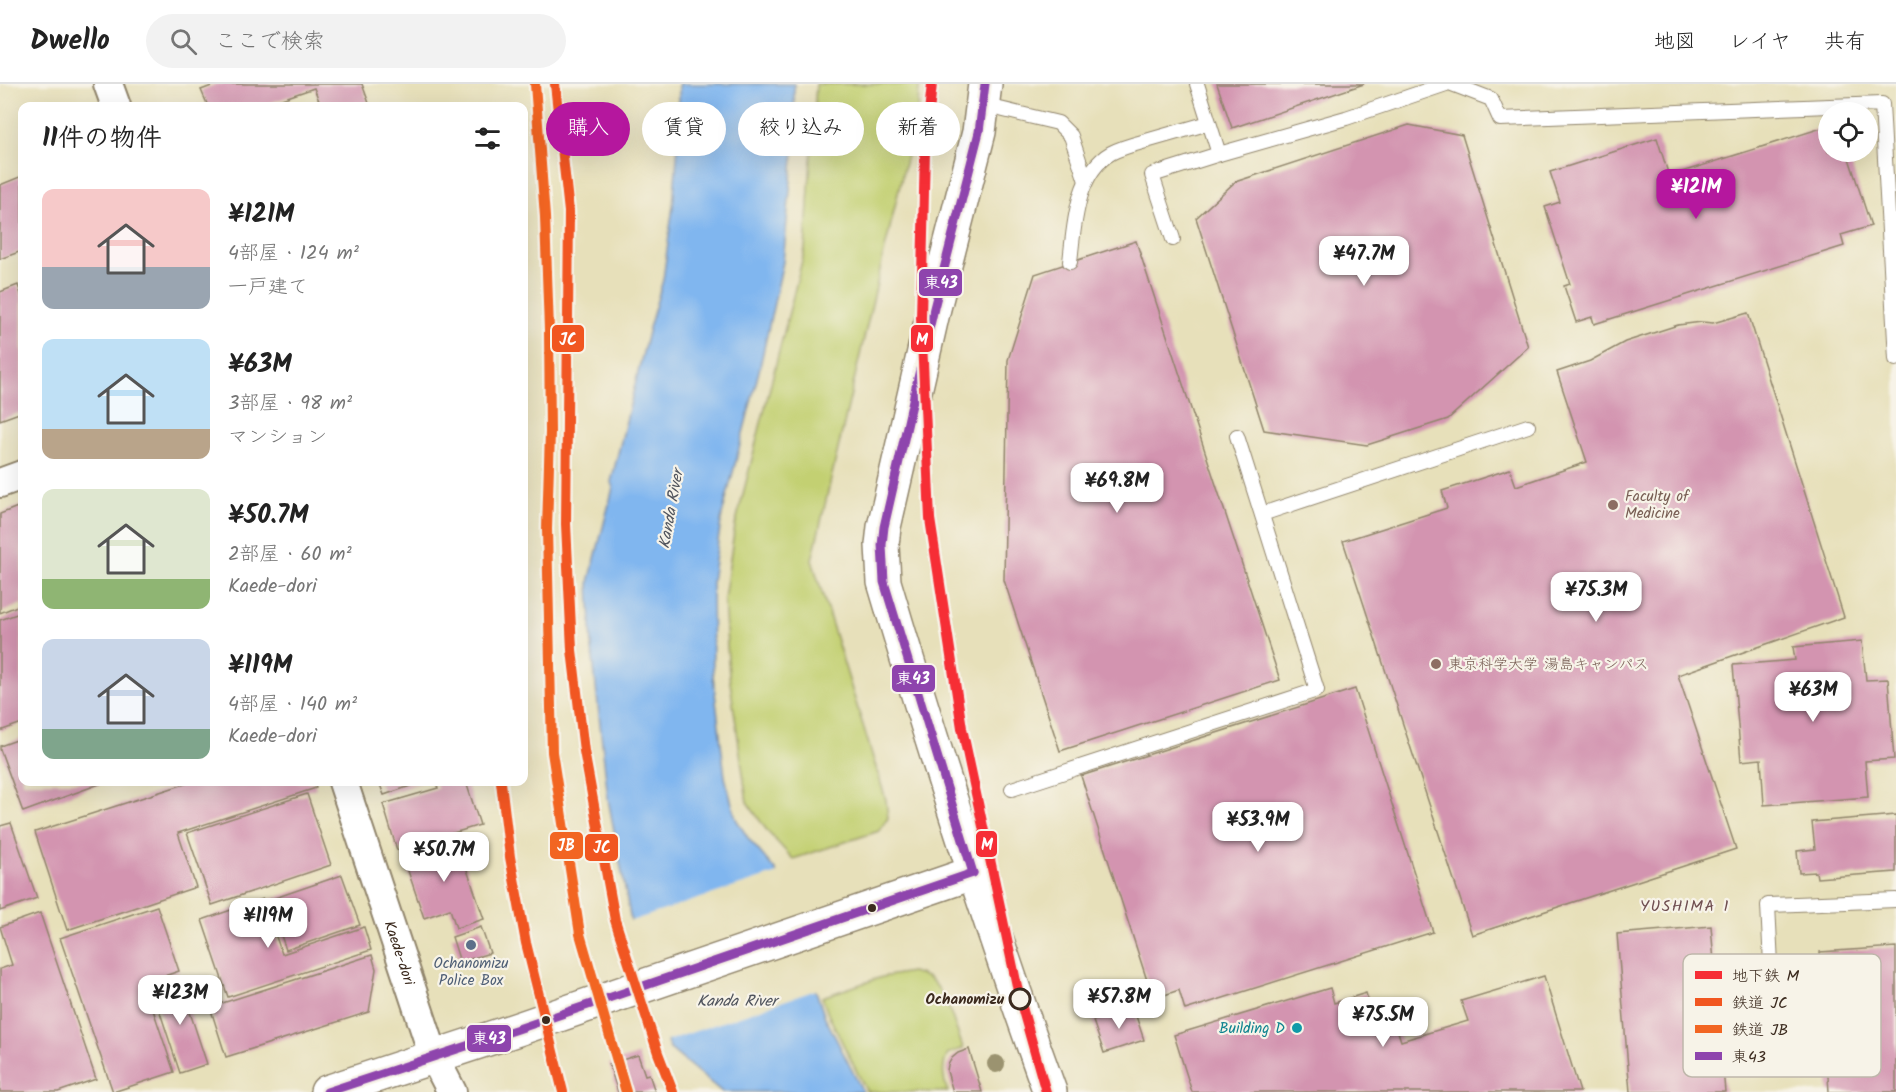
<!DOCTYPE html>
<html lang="ja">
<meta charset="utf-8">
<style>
:root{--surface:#fff;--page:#f2f2f2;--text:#222;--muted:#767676;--line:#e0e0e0;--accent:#b5179e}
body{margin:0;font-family:Kalam,"Klee One",sans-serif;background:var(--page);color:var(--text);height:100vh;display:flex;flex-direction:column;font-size:22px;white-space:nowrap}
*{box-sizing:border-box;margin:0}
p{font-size:20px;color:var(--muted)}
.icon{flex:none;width:33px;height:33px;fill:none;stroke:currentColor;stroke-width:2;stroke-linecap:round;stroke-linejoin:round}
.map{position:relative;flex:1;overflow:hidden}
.panel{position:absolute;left:18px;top:18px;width:510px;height:684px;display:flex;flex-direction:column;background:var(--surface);border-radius:12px;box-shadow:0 6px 24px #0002}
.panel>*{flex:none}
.hud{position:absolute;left:546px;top:18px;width:570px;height:54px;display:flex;gap:12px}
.controls{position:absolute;left:1818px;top:18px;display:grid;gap:12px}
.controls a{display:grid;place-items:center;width:60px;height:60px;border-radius:50%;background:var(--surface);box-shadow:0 6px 24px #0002;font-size:30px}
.price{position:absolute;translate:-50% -51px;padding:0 14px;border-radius:12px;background:#fff;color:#222;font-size:20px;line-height:39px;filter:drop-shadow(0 2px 3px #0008)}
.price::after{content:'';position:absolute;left:50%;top:36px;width:18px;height:14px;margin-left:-9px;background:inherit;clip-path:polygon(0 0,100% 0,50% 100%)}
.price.current{background:var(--accent);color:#fff}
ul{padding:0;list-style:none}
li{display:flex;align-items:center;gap:18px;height:150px;padding:0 24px}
li span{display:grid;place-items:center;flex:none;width:168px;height:120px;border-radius:12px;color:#555}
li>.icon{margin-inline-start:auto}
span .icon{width:72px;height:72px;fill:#fffc;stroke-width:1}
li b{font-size:26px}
h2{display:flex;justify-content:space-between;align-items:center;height:72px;padding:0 24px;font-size:26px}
.tag{padding:0 21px;border-radius:27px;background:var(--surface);box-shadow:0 6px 24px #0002;font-size:21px;line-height:54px}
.tag.current{background:var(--accent);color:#fff}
header{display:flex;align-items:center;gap:36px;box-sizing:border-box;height:84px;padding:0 30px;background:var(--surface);border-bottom:2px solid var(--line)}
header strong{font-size:28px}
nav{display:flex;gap:33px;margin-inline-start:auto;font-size:21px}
.search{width:420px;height:54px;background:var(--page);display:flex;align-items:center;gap:15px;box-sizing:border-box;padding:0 21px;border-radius:33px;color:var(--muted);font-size:22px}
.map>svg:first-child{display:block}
.green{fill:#c3d072;stroke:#7f7d48;stroke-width:1.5}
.water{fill:#80b6ef;stroke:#5e7086;stroke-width:1.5}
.pier{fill:#e7e0ba}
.building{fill:#d394b0}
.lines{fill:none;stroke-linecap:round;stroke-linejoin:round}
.service-casing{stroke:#91856c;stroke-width:16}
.minor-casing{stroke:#91856c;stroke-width:32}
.tertiary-casing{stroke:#91856c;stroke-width:36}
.secondary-casing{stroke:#91856c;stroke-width:36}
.service{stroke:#fff;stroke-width:14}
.minor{stroke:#fff;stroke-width:28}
.tertiary{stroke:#fff;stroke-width:33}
.secondary{stroke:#fff;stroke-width:33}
.bus-1-casing{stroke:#f7f3e8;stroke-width:14}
.bus-1{stroke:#8e44ad;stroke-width:9}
.rail-1-casing{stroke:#f7f3e8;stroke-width:15}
.rail-2-casing{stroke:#f7f3e8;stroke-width:15}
.rail-1{stroke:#f15620;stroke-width:10}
.rail-2{stroke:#f26522;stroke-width:10}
.metro-1-casing{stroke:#f7f3e8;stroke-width:15}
.metro-1{stroke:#f62e36;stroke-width:10}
.tree{fill:#9b9370}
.education-dot{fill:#8d6e63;stroke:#f7f3e8;stroke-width:2}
.bus-dot{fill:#3b2a1e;stroke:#f7f3e8;stroke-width:2}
.service-dot{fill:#5c6f8a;stroke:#f7f3e8;stroke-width:2}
.stop-dot{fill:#f7f3e8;stroke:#3b2a1e;stroke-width:3}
.culture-dot{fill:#0f9aa8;stroke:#f7f3e8;stroke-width:2}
.labels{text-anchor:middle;stroke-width:4.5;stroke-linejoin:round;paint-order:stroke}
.education-label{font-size:15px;fill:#785e54;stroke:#f7f3e8;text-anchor:start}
.street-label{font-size:15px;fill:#3b2a1e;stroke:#f7f3e8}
.service-label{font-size:15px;fill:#4e5e75;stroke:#f7f3e8}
.stop-label{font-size:15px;font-weight:bold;fill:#3b2a1e;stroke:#f7f3e8;text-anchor:end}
.culture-label{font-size:15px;fill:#0d838f;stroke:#f7f3e8;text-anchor:end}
.water-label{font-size:16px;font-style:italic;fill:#50545d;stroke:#f7f3e8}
.neighbourhood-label{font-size:16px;letter-spacing:1.5px;fill:#704f51;stroke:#f7f3e8}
.key{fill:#f7f3e8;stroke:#bfb7ab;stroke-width:1.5}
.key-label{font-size:16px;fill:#3b2a1e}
.line-badge{stroke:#f7f3e8;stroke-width:2}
.badge-label{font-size:16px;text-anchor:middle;font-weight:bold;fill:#fff}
</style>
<header>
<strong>Dwello</strong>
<div class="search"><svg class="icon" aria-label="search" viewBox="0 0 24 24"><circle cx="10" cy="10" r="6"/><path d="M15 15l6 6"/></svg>ここで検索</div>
<nav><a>地図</a><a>レイヤ</a><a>共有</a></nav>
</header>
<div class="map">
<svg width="1896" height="1008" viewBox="0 0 1896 1008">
<rect width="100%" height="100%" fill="#f7f3e8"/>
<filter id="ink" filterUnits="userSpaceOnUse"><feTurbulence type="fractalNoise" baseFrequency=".0167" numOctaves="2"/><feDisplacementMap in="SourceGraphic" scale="12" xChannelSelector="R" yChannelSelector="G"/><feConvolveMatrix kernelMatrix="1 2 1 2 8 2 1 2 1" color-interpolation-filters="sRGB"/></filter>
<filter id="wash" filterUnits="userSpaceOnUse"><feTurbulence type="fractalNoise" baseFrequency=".008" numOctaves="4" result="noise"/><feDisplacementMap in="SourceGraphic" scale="24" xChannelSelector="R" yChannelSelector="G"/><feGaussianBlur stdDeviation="1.35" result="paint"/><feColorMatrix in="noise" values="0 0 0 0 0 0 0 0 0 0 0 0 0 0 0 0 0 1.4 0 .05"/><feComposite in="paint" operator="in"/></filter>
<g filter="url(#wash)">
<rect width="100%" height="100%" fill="#e7e0ba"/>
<g class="green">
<polygon points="816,0 919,0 918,24 812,476 886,716 888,734 879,747 793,775 768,748 747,718 729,591 724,515 735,442 805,165"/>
<path d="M911,888C919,890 927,892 933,898C947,912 956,945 963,964L948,970C941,983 943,995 948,1008H867L828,930L822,913L882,893Z"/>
</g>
<polygon class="water" points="679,0 794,0 795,55 783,178 759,287 722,431 712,497 713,591 725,693 736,735 748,754 776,787 824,931 863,1008 722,1008 669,964 631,837 608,715 592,565 589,498 613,404 611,398 649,244 663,196 673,122 679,49"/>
<polygon class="pier" points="780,788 819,905 664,958 628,838"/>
<g id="blocks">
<g class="building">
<polygon points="217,0 362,0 370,22 321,22 314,4 261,22 208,22 201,6"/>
<polygon points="1217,0 1364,0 1232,44"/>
<polygon points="1409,41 1462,51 1528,263 1448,335 1367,361 1264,346 1196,134 1235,98"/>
<polygon points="1828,42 1828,68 1847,68 1871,142 1841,151 1844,162 1594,240 1592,233 1576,238 1564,202 1570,200 1545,123 1560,118 1550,88 1657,54 1669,92"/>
<polygon points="22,92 22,167 0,175 0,101"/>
<polygon points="1136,157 1280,596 1060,667 1004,496 1008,276 1035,190"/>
<polygon points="18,201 22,213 22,328 0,336 0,208"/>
<polygon points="1748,229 1844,533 1678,591 1736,765 1472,851 1343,457 1447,424 1442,407 1510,385 1516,402 1587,378 1557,288 1590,277 1625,258 1653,249 1678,241 1702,238 1713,239"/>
<polygon points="20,422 22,428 22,520 0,529 0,430"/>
<polygon points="22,528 22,639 0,647 0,536"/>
<polygon points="1862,557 1866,596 1888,595 1894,675 1865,677 1868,713 1764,721 1761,675 1741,677 1733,581 1795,576 1793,563"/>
<polygon points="1355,605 1433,848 1185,926 1179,906 1153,915 1081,692"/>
<polygon points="22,654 22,698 105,698 23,728 0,665 0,662"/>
<polygon points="191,698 314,698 316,704 178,749 196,803 67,846 35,748"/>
<polygon points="379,698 422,698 384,711"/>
<polygon points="435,698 466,698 480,741 397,766 383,720 438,704"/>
<polygon points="307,710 331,781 212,821 187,749"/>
<polygon points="1896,731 1896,788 1817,794 1816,788 1799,789 1797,767 1815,765 1812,738"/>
<polygon points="11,739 37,814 0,827 0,742"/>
<polygon points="456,754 484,835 456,844 450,825 424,834 403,772"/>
<polygon points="342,791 360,841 286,866 269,816"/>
<polygon points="263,815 282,870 364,843 371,866 228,913 202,836"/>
<polygon points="157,822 179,887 144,899 174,988 113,1008 60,854"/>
<polygon points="40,829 96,995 58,1008 0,1008 0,885 12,881 0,843"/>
<polygon points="1711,842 1725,1008 1630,1008 1617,850"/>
<polygon points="481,843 490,869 460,878 452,853"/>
<polygon points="1896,863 1896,1008 1829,1008 1820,868"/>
<polygon points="372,871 376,885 369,928 226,973 210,923"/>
<polygon points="1544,892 1580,1008 1192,1008 1174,951 1330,904 1334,919 1366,909 1371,926 1389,920 1401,957 1468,937 1461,917"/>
<polygon points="179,895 207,980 180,989 152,904"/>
<polygon points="1133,923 1144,956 1104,969 1093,937"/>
<polygon points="969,965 982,1008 953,1008 947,987 948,981 952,974 958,969"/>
<polygon points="638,971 645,991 649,990 655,1008 618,1008 609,980"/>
</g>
</g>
</g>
<g filter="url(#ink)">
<use href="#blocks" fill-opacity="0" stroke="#91856c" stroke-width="1.5"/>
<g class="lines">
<defs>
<g id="service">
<polyline points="1197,0 1219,70 1346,34 1446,0"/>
<polyline points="1452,0 1491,15 1500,35 1882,20 1896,275"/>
<polyline points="983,21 1058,39 1071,52 1086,97"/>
<polyline points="1173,155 1152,91 1219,70"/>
<path d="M1070,178C1074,143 1076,89 1111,69C1122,63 1135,60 1146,57C1167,51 1188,45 1209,39"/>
<polyline points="1262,430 1528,342"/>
<polyline points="1012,705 1317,606 1237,352"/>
<polyline points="1773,920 1768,821 1896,816"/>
</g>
<g id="minor">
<polyline points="108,0 116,22"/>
<polyline points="0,399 22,391"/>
<path id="s1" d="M343,698L434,973L452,1008"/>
</g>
<polyline id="tertiary" points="327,1008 518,945 973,789"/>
<path id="secondary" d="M985,0L979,48L934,224L884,443L882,461L884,498C935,670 989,840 1050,1008"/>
</defs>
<use href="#service" class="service-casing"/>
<use href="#minor" class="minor-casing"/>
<use href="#tertiary" class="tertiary-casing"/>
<use href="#secondary" class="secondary-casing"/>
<use href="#service" class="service"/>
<use href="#minor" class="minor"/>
<use href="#tertiary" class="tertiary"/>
<use href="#secondary" class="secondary"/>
<defs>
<g id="bus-1">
<polyline points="973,789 884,498 882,461 884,443 934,224 979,48 985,0"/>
<polyline points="327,1008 518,945 973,789"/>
</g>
</defs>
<use href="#bus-1" class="bus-1-casing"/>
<use href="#bus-1" class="bus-1"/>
<defs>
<g id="rail-1">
<polyline points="555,0 569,128 566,440 572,566 584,667 615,836 658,969 673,1008"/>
<polyline points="501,698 510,773 526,859 563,1008"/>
</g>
<polyline id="rail-2" points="535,0 545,133 549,246 550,348 547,445 552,668 580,850 626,1008"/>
</defs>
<use href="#rail-1" class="rail-1-casing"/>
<use href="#rail-2" class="rail-2-casing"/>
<use href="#rail-1" class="rail-1"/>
<use href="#rail-2" class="rail-2"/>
<defs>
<polyline id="metro-1" points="932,0 925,66 921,234 930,435 962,644 1020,916 1046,1008"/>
</defs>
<use href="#metro-1" class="metro-1-casing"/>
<use href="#metro-1" class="metro-1"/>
</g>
<circle class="tree" cx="996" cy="980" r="9"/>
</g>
<g class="education-dot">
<circle cx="1613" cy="421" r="6"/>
<circle cx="1436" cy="580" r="6"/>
</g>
<g class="bus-dot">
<circle cx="872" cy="824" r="5"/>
<circle cx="546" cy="936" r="5"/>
</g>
<circle class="service-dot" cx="471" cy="861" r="6"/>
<circle class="stop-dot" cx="1020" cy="915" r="10"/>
<circle class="culture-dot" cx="1297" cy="944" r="6"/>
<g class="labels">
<g class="education-label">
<text x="1625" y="417">Faculty of<tspan x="1625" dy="17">Medicine</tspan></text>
<text x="1448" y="585">東京科学大学 湯島キャンパス</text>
</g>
<g class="street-label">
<text dy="5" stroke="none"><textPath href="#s1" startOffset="180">Kaede-dori</textPath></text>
</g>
<g class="service-label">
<text x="471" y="884">Ochanomizu<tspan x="471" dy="17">Police Box</tspan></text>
</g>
<g class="stop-label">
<text x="1004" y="920">Ochanomizu</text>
</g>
<g class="culture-label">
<text x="1285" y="949">Building D</text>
</g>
<g class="water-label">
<text transform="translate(670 425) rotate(-80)" y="6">Kanda River</text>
<text x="737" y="922">Kanda River</text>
</g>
<g class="neighbourhood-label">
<text x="1685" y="827">YUSHIMA 1</text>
</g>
</g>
<rect x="1683" y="870" width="198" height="123" rx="9" class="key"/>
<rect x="1695" y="887" width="27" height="8" fill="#f62e36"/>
<rect x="1695" y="914" width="27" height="8" fill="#f15620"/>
<rect x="1695" y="941" width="27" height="8" fill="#f26522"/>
<rect x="1695" y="968" width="27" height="8" fill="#8e44ad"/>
<g class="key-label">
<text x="1732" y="897">地下鉄 M</text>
<text x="1732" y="924">鉄道 JC</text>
<text x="1732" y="951">鉄道 JB</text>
<text x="1732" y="978">東43</text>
</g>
<g class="line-badge">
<rect x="918" y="184" width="45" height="29" rx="6" fill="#8e44ad"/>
<rect x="551" y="240" width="34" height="29" rx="6" fill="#f15620"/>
<rect x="910" y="240" width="24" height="29" rx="6" fill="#f62e36"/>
<rect x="891" y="580" width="45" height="29" rx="6" fill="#8e44ad"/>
<rect x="975" y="746" width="23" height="28" rx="6" fill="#f62e36"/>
<rect x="549" y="747" width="35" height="29" rx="6" fill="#f26522"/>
<rect x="584" y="749" width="35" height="29" rx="6" fill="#f15620"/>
<rect x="466" y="940" width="46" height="29" rx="6" fill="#8e44ad"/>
</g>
<g class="badge-label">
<text x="941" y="204">東43</text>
<text x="568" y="261">JC</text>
<text x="922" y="261">M</text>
<text x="913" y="600">東43</text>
<text x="987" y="766">M</text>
<text x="566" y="767">JB</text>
<text x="602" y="769">JC</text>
<text x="489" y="960">東43</text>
</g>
</svg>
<div class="controls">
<a><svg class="icon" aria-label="locate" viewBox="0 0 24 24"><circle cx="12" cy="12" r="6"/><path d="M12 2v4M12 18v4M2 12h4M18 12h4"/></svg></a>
</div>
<b class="price current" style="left:1696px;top:136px">¥121M</b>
<b class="price" style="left:1364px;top:203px">¥47.7M</b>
<b class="price" style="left:1117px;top:430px">¥69.8M</b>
<b class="price" style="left:1596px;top:539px">¥75.3M</b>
<b class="price" style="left:1813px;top:639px">¥63M</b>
<b class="price" style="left:1258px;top:769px">¥53.9M</b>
<b class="price" style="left:444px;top:799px">¥50.7M</b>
<b class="price" style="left:268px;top:865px">¥119M</b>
<b class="price" style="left:180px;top:942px">¥123M</b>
<b class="price" style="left:1119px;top:946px">¥57.8M</b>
<b class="price" style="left:1383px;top:964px">¥75.5M</b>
<div class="hud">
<a class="tag current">購入</a>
<a class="tag">賃貸</a>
<a class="tag">絞り込み</a>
<a class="tag">新着</a>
</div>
<section class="panel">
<h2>11件の物件<svg class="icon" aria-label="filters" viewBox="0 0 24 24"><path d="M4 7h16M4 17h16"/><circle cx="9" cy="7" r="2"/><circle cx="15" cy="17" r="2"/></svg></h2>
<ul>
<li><span style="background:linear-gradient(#f6c9c9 65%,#9aa5b1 0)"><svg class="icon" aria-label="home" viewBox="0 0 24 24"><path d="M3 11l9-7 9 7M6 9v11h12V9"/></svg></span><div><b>¥121M</b><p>4部屋 · 124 m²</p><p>一戸建て</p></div></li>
<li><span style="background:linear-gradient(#bfe0f5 75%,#b9a48a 0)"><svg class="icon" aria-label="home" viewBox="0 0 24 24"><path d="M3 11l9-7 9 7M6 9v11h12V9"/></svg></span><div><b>¥63M</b><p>3部屋 · 98 m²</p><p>マンション</p></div></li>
<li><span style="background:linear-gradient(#dfe7d0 75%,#8fb573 0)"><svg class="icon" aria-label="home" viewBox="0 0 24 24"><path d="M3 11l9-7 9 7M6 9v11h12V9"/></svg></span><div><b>¥50.7M</b><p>2部屋 · 60 m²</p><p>Kaede-dori</p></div></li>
<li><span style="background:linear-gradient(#c9d6e8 75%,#7fa58c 0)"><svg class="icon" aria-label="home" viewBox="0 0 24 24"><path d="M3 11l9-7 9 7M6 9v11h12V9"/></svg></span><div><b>¥119M</b><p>4部屋 · 140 m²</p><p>Kaede-dori</p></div></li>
</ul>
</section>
</div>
